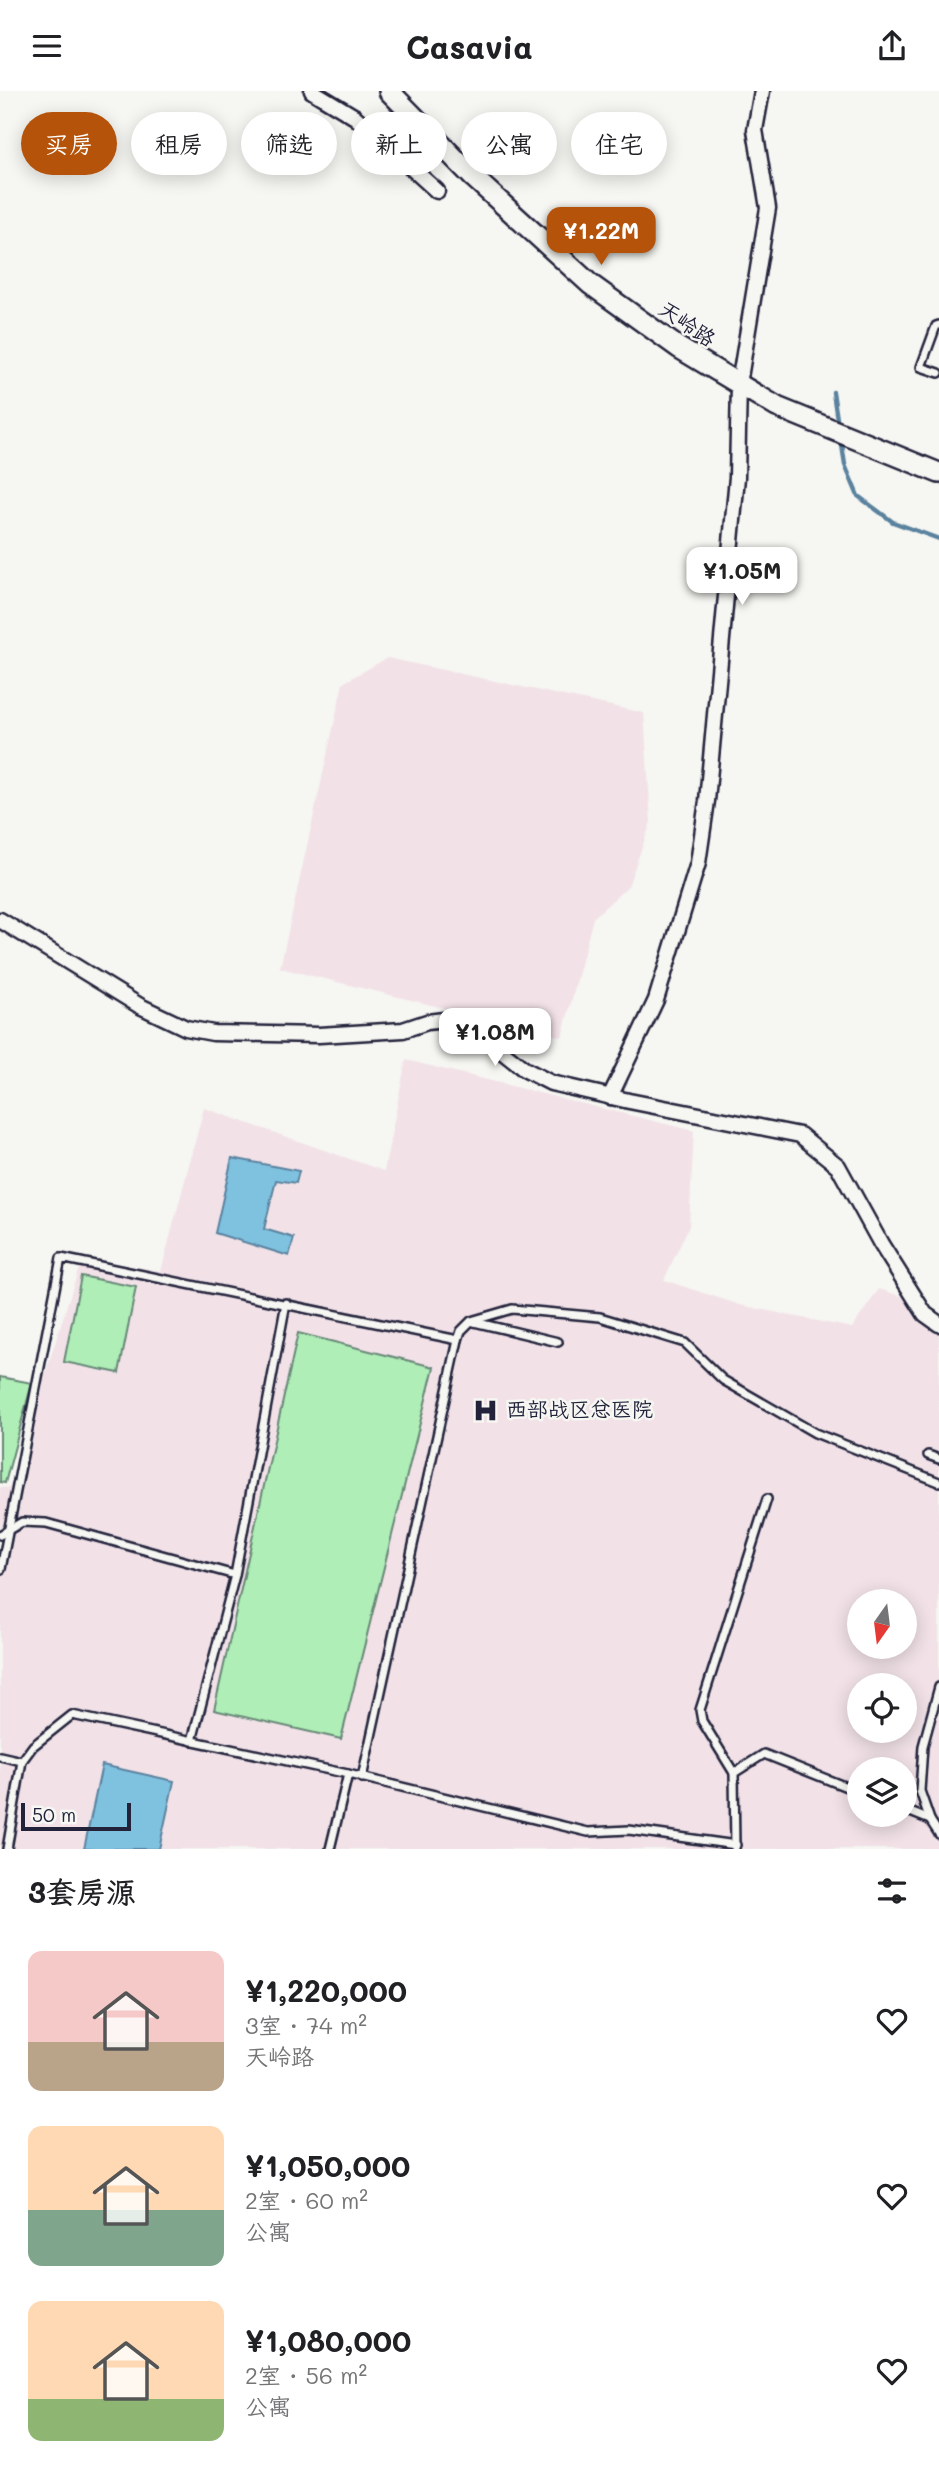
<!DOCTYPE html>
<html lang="zh">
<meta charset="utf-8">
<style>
:root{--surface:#fff;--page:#f2f2f2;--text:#202124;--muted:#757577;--accent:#b45309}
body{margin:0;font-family:Mali,"LXGW WenKai TC",sans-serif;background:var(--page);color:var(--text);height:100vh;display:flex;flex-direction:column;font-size:26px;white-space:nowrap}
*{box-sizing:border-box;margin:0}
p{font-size:23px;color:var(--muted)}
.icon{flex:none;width:38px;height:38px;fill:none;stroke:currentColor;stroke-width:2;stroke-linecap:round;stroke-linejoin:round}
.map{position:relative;height:1758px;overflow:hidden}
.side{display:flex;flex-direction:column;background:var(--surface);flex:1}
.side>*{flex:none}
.top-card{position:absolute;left:21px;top:21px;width:898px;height:63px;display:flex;gap:14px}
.needle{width:46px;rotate:194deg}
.buttons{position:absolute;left:847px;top:1498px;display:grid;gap:14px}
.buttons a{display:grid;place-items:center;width:70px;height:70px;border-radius:50%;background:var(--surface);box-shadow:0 4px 18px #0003;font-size:35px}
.scale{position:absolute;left:21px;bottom:18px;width:110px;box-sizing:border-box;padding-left:7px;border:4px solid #22223b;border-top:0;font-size:19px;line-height:24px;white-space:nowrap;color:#22223b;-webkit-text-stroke:5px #f6f6f2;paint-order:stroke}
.price{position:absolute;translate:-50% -60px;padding:0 16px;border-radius:14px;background:#fff;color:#222;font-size:23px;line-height:46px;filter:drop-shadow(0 2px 4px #0008)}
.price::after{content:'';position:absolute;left:50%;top:42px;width:21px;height:16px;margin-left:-10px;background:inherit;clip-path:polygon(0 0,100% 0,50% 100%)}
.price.on{background:var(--accent);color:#fff}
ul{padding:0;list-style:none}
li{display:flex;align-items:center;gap:21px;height:175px;padding:0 28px}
li span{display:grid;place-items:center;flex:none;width:196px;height:140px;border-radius:14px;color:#555}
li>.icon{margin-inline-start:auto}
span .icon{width:84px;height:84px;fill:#fffc;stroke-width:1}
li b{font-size:30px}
h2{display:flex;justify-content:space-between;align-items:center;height:84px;padding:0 28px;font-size:30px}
.pill{padding:0 24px;border-radius:32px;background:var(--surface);box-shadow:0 4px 18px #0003;font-size:24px;line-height:63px}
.pill.on{background:var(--accent);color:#fff}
header{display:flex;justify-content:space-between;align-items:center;height:91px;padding:0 28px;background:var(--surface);font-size:32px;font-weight:700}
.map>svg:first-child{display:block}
.built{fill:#f2e2e8;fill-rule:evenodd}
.green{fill:#afeeb6;stroke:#688878;stroke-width:2}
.water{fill:#7fc2e0;stroke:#5a829e;stroke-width:2}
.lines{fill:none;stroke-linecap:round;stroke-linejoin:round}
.stream{stroke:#5a829e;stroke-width:4.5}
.lane-casing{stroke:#22223b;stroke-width:12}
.street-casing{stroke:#22223b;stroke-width:19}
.secondary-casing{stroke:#22223b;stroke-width:24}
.lane{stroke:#f6f6f2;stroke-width:7}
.street{stroke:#f6f6f2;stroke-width:14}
.secondary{stroke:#f6f6f2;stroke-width:19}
.labels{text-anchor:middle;stroke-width:5;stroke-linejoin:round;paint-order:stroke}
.street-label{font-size:21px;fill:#22223b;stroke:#f6f6f2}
.poi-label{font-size:21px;fill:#22223b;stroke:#f6f6f2;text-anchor:start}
</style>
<header><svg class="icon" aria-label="menu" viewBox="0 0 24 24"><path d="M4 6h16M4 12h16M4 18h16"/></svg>Casavia<svg class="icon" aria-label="share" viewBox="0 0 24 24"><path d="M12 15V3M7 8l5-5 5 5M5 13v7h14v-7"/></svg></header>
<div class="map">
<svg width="939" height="1758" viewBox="0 0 939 1758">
<rect width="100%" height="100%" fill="#f6f6f2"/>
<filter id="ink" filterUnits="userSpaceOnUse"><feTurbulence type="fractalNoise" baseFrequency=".0143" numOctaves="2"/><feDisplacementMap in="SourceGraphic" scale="14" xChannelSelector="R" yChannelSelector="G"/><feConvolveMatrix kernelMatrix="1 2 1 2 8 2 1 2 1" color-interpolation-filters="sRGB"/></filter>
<g filter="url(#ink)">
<g class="built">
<polygon points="387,567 644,622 651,731 628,795 593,827 562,946 280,877 343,592"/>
<path d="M406,969L694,1040L689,1135L664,1189L740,1214L852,1237L879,1198L907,1207L939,1241V1758H0V1396L9,1397L82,1167L161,1180L204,1017L384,1080ZM859,1510H905V1556H859ZM859,1594H905V1640H859ZM859,1678H905V1724H859Z"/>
</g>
<g class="green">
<polygon points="81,1185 136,1196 119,1282 64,1271"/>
<polygon points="298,1242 434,1276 341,1648 214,1619"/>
<polygon points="0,1286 32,1292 5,1392 0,1391"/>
</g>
<g class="water">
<polygon points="232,1067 299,1080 296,1092 276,1089 264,1138 294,1147 289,1165 215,1142"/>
<polygon points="102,1674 174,1690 159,1758 84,1758"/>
</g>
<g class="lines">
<g class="stream">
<polyline points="833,301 838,335"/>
<polyline points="841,347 845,374 858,405 893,431 939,448"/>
</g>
<defs>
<g id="lane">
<polyline points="939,234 936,235 921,276 939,282"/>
<polyline points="474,1231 558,1251"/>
<polyline points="928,1364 939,1368"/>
<polyline points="0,1444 22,1431 46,1432 235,1484"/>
<polyline points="1,1478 61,1167 458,1249 461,1240 471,1230 512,1218 600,1226 685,1252 723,1289 815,1342 939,1391"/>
<polyline points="192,1650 235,1484 286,1212"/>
<polyline points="0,1665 22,1670"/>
<polyline points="734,1682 702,1630 700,1619 767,1408"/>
<polyline points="362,1687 458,1249"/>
<polyline points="905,1719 930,1729 939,1743"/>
<polyline points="930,1729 920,1700 923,1655 939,1596"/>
<polyline points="735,1757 734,1682 764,1663 859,1701"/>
<polyline points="7,1758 22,1670 33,1655 72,1624 348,1683 588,1741 629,1739 736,1754"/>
<polyline points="330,1758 348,1683"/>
</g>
<g id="street">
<polyline points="312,0 355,26 437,100"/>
<polyline points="0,829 140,915 186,937 213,942 319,944 403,939 427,931 444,929 479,942 524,978 551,992 629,1010 800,1044 838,1075 881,1153 925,1223 939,1233"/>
<polyline points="610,1006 656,909 698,772 707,710 737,386 739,293 768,117 755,39 762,0"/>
</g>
<polyline id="secondary" points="389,0 474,87 590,193 679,257 777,316 939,382"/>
</defs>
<use href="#lane" class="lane-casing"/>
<use href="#street" class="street-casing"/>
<use href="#secondary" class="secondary-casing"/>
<use href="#lane" class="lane"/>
<use href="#street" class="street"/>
<use href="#secondary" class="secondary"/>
</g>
</g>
<defs>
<symbol id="hospital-bare" viewBox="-9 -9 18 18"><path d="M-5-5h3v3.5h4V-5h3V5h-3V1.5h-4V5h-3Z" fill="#22223b" stroke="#f6f6f2" stroke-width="2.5" paint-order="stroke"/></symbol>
</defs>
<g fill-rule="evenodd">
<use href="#hospital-bare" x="468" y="1302" width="35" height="35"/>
</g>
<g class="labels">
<g class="street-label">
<text transform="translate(687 233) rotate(34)" y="7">天岭路</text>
</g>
<g class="poi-label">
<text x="506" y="1326">西部战区总医院</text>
</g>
</g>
</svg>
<div class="buttons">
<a><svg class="needle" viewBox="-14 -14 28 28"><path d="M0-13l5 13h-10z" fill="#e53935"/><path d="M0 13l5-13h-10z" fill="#757577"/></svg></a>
<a><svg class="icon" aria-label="locate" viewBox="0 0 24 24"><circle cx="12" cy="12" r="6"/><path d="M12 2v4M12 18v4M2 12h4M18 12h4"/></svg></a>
<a><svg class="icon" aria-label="layers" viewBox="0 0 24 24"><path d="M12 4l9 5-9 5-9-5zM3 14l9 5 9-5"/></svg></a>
</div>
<div class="scale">50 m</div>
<b class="price on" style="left:601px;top:176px">¥1.22M</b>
<b class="price" style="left:742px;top:516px">¥1.05M</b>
<b class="price" style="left:495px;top:977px">¥1.08M</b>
<div class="top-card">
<a class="pill on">买房</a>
<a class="pill">租房</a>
<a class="pill">筛选</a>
<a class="pill">新上</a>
<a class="pill">公寓</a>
<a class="pill">住宅</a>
</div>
</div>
<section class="side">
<h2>3套房源<svg class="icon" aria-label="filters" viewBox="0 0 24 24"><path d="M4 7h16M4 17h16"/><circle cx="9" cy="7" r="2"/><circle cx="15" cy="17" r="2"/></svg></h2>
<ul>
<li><span style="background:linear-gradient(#f6c9c9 65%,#b9a48a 0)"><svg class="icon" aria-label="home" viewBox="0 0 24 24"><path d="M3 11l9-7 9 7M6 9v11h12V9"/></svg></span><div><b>¥1,220,000</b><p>3室 · 74 m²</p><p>天岭路</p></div><svg class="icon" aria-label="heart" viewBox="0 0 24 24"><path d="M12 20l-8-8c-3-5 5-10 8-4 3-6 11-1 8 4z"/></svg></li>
<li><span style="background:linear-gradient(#ffd9b3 60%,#7fa58c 0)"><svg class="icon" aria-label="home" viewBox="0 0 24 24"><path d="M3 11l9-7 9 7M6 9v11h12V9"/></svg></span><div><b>¥1,050,000</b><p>2室 · 60 m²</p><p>公寓</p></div><svg class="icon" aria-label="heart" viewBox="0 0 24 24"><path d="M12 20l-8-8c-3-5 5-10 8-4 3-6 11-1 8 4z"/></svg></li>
<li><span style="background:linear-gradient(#ffd9b3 70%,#8fb573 0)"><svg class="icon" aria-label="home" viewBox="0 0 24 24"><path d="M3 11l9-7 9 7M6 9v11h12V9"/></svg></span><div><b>¥1,080,000</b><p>2室 · 56 m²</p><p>公寓</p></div><svg class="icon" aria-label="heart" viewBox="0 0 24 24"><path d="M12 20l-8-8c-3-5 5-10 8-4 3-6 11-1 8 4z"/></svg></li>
</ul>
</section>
